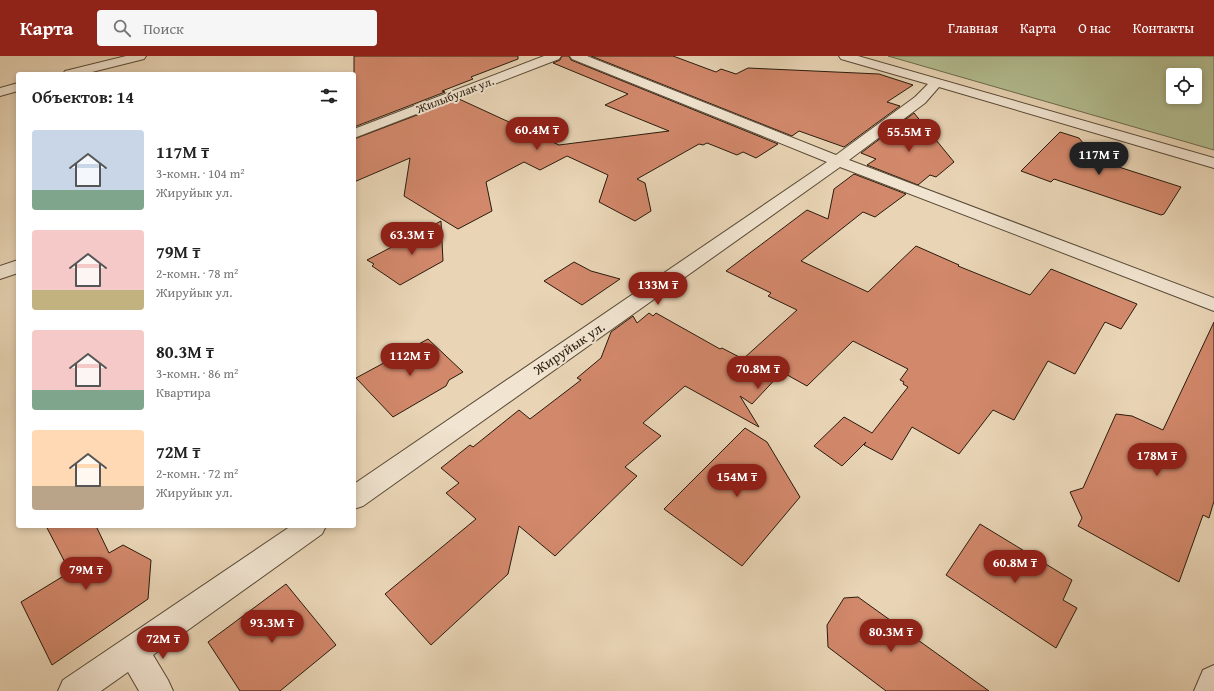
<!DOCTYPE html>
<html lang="ru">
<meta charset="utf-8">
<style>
:root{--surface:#fff;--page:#f6f6f6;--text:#222;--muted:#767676;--accent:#8f2418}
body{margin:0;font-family:"Gentium Book Plus",serif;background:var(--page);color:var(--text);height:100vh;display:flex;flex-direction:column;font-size:15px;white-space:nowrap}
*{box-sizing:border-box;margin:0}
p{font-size:13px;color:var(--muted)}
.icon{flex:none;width:22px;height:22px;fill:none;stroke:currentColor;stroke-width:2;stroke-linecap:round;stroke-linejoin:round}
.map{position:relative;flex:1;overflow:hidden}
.details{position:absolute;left:16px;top:16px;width:340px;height:456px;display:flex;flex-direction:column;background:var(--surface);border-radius:4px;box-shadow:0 2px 6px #0003}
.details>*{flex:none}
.fabs{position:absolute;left:1166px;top:12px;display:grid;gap:8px}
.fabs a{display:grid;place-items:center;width:36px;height:36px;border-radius:4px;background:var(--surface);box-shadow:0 2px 6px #0003;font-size:20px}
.price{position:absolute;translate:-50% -34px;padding:0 9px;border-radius:14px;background:var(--accent);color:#fff;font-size:13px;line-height:26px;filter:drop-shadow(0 1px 2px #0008)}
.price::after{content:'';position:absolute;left:50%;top:24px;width:12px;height:9px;margin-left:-6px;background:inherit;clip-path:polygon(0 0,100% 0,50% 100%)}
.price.selected{background:#222;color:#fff}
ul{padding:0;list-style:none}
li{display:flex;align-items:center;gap:12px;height:100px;padding:0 16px}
li span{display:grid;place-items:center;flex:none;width:112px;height:80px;border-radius:4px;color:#555}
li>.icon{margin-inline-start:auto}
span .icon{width:48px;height:48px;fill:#fffc;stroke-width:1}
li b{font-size:17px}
h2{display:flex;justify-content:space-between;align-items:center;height:48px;padding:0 16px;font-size:17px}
header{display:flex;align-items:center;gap:24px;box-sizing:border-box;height:56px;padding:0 20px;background:var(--accent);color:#fff}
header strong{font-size:19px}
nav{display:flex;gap:22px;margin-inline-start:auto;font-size:14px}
.search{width:280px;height:36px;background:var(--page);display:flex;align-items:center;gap:10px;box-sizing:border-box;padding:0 14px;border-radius:4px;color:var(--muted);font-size:15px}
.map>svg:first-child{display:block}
.green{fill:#b3be91;stroke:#6e6c4e;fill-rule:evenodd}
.building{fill:#d2886b;stroke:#291b0c}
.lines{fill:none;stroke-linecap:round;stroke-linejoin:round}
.minor-casing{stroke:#594a36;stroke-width:2}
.minor{fill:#f1e4d0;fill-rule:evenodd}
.labels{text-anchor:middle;stroke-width:4;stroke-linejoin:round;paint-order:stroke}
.far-street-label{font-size:12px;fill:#291b0c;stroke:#f1e4d0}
.street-label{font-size:14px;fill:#291b0c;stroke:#f1e4d0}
</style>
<header>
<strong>Карта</strong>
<div class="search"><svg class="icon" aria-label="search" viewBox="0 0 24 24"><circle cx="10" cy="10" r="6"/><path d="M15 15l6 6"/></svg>Поиск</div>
<nav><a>Главная</a><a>Карта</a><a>О нас</a><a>Контакты</a></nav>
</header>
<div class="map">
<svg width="1214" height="635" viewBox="0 0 1214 635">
<rect width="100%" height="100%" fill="#e9d5b6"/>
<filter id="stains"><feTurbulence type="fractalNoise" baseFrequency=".005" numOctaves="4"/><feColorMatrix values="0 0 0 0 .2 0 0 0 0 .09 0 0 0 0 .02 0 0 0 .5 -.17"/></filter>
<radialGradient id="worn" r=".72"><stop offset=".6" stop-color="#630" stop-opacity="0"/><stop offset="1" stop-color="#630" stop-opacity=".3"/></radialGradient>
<path class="green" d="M888,0H1214V94ZM1173,19H1195V41H1173Z"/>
<g class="building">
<polygon points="354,0 518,0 518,3 471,21 473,23 442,35 445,36 354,71"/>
<polygon points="562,0 569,0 571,4 778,88 756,102 743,96 737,99 707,87 703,89 699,88 637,123 645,127 651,155 635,165 599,146 608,119 567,100 540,114 524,106 486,126 492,155 458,173 404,140 410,102 354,126 354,83 459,43 559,89 669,75 605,49 628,38 553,7 560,4"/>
<polygon points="591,0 673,0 716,16 721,13 736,18 748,12 879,18 913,29 887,46 900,50 844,91 799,75 792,80"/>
<polygon points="914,57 954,106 936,121 930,119 918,129 867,109 876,103 861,97"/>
<polygon points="1060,76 1079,82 1097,104 1181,131 1164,158 1161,159 1054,123 1051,126 1021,115"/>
<polygon points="854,118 906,138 875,161 863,156 801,205 868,236 916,190 959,209 958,210 1030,239 1051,213 1137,248 1121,273 1105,266 1075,318 1048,305 1014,364 993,354 959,398 912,371 892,404 864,389 866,386 842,410 814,390 844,361 872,377 908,331 903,328 904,326 900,324 908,313 853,285 807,330 782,316 752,348 740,340 759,371 685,330 643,367 661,380 625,411 637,420 555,500 519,470 508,518 431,589 385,538 476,463 446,437 459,427 441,412 470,389 473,391 519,354 530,363 581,324 577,322 601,302 611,276 633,260 637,267 649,257 653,260 656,257 720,293 722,292 743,303 797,254 768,240 771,237 726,215 807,154 828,163 834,133"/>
<polygon points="441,165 443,205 400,229 372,210 374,208 367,204"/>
<polygon points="574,206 591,215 620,223 582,249 544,225"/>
<polygon points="1214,266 1214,445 1209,462 1203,459 1179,526 1078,470 1082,462 1070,436 1083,432 1116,358 1132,360 1163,374"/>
<polygon points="428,283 463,316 449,324 446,330 393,361 356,322"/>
<polygon points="745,372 767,386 800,441 742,510 664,453"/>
<polygon points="980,468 1072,524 1063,544 1077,552 1056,592 946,519"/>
<polygon points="46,470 96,470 109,497 123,489 151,504 148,543 52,609 21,546 70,516"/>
<polygon points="286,528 336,589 280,635 240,635 208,586"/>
<polygon points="858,541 989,635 886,635 828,591 827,569 844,542"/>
</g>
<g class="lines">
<defs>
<g id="minor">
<polygon points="126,0 146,0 144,3 84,18 63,18 65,15"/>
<polygon points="544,0 561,0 559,3 354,82 354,73"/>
<polygon points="570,0 587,0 836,99 915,41 928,28 841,3 839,0 858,0 1214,102 1214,112 939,31 925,47 849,104 1214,242 1214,255 840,111 363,450 354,453 354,428 827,106 572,3"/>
<polygon points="18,27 18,35 0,40 0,32"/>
<polygon points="18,204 18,217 0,223 0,210"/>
<polygon points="291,470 326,470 322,478 153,599 168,624 173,635 139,635 128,616 101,635 58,635 63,624"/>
<polygon points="1214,609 1214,635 1194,635 1203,614"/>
</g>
</defs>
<use href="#minor" class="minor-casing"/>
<use href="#minor" class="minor"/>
</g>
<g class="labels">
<g class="far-street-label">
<text transform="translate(455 39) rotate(-21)" y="4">Жилыбулак ул.</text>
</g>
<g class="street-label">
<text transform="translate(569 292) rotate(-34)" y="5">Жируйык ул.</text>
</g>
</g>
<rect width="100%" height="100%" filter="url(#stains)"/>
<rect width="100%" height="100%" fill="url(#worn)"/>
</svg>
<div class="fabs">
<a><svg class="icon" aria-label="locate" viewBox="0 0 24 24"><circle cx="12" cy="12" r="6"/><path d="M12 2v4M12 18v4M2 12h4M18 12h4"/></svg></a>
</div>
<b class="price" style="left:537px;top:95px">60.4M ₸</b>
<b class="price" style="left:909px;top:97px">55.5M ₸</b>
<b class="price selected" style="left:1099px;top:120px">117M ₸</b>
<b class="price" style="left:412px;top:200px">63.3M ₸</b>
<b class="price" style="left:658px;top:250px">133M ₸</b>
<b class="price" style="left:410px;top:321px">112M ₸</b>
<b class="price" style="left:758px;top:334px">70.8M ₸</b>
<b class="price" style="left:1157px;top:421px">178M ₸</b>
<b class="price" style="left:737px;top:442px">154M ₸</b>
<b class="price" style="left:1015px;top:528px">60.8M ₸</b>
<b class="price" style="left:86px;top:535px">79M ₸</b>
<b class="price" style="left:272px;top:588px">93.3M ₸</b>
<b class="price" style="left:891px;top:597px">80.3M ₸</b>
<b class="price" style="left:163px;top:604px">72M ₸</b>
<section class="details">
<h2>Объектов: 14<svg class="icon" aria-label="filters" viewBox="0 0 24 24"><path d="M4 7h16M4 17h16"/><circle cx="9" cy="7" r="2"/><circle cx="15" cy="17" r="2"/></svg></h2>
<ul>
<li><span style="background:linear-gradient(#c9d6e8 75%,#7fa58c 0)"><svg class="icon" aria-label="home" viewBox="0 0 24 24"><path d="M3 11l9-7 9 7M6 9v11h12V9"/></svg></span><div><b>117M ₸</b><p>3-комн. · 104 m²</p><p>Жируйык ул.</p></div></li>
<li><span style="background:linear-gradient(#f6c9c9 75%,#c2b280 0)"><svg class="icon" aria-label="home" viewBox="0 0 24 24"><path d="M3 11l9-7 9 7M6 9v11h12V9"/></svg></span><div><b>79M ₸</b><p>2-комн. · 78 m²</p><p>Жируйык ул.</p></div></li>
<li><span style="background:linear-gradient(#f6c9c9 75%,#7fa58c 0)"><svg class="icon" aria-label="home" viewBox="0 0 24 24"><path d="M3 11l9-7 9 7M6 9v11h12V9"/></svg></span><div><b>80.3M ₸</b><p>3-комн. · 86 m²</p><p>Квартира</p></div></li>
<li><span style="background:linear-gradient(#ffd9b3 70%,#b9a48a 0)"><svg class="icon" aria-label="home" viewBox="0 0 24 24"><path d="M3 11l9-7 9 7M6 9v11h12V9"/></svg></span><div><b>72M ₸</b><p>2-комн. · 72 m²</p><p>Жируйык ул.</p></div></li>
</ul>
</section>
</div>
